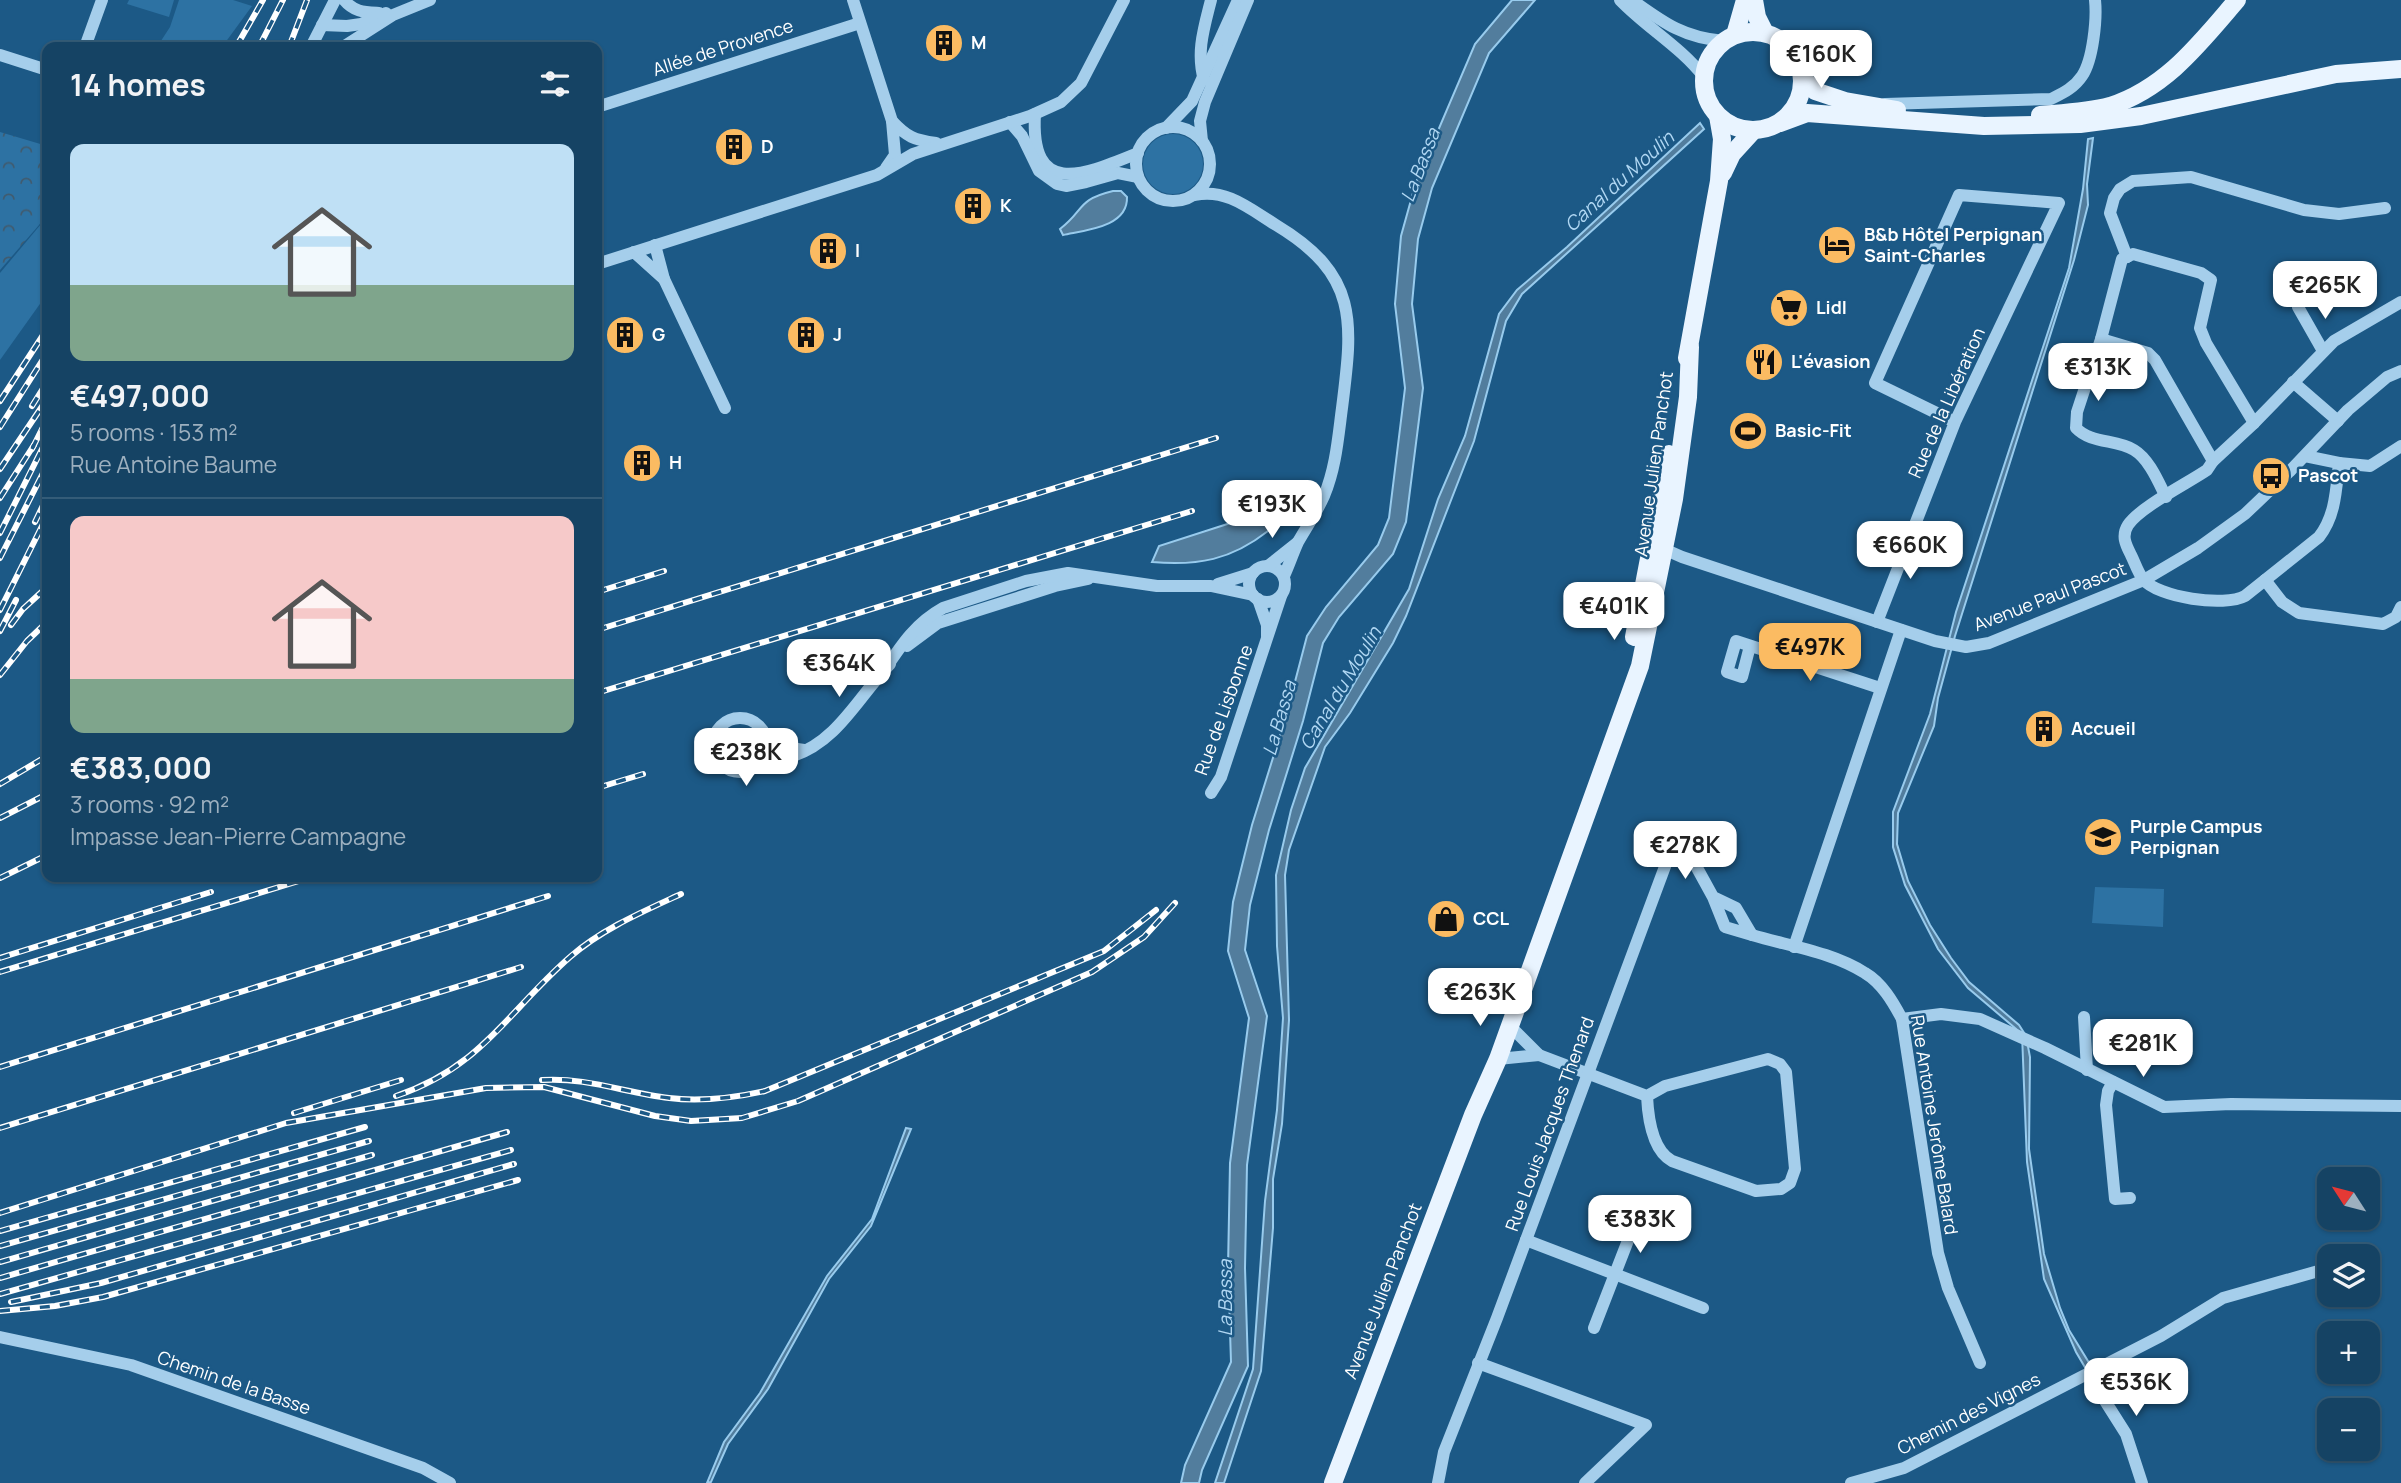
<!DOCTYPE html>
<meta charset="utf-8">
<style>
:root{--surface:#154364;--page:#1e4a6a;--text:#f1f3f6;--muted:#9db0bf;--line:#345c78;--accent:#fbbb62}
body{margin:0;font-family:Manrope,sans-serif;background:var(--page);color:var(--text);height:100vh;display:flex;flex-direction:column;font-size:26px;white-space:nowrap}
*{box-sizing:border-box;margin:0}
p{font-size:23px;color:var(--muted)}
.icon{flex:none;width:38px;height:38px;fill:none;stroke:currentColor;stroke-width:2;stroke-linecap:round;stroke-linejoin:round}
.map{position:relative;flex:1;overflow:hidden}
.sheet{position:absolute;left:42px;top:42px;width:560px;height:840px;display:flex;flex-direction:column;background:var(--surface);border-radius:14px;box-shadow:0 2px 5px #0004,0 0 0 2px var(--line)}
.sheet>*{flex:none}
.needle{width:46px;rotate:306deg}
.buttons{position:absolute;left:2317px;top:1167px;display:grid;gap:14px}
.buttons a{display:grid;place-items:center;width:63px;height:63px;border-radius:14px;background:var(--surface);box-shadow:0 2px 5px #0004,0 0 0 2px var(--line);font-size:35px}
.price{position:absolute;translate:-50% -60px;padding:0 16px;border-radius:14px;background:#fff;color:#222;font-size:23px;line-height:46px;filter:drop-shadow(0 2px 4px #0008)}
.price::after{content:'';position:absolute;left:50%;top:42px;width:21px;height:16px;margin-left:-10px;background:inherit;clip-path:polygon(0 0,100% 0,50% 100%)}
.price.selected{background:var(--accent);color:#111}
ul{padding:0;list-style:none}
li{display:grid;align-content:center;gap:14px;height:371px;padding:0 28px}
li+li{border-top:2px solid var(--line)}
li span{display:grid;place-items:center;height:217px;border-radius:14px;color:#555}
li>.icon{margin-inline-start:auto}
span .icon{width:126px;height:126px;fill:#fffc;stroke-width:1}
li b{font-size:30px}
h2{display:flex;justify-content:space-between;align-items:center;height:84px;padding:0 28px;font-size:30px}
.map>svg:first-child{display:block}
.grass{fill:#2d72a3}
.forest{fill:url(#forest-crowns)}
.water{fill:#527d9d;stroke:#98cbed;stroke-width:2}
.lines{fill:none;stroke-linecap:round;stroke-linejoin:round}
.minor{stroke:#a5ceeb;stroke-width:12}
.major{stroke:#e9f4ff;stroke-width:18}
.rail-casing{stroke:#fff;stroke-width:6}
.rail{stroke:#1c5986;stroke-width:3.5;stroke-dasharray:10;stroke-linecap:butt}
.labels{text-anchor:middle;stroke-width:5;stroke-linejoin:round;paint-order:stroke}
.poi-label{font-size:18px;font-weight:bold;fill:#fff;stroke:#1c5986;text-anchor:start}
.street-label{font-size:18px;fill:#fff;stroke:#1c5986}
.water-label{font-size:19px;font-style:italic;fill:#b0d7f3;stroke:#1c5986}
</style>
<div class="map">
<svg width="2401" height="1483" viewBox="0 0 2401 1483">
<defs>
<pattern id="forest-crowns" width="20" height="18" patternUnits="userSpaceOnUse" patternTransform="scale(1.75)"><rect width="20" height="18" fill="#2d72a3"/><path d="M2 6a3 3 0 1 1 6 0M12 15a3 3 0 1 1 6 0" fill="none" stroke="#405b6f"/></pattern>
</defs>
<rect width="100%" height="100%" fill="#1c5986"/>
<g class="grass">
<polygon points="129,0 174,0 169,17 127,4"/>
<polygon points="179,0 233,0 252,6 222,47 157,47 170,27"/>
<circle cx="1173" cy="164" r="30"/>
<polygon points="47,217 47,294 0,360 0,273"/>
<polygon points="2095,887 2164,889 2163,927 2092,923"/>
</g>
<polygon class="forest" points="0,132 47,146 47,213 39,225 0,270"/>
<g class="water">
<polygon points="1512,0 1535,0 1489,53 1432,188 1418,239 1412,304 1423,388 1406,522 1393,554 1339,617 1323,643 1303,721 1269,830 1250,905 1245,950 1267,1016 1247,1165 1245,1268 1248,1366 1202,1470 1199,1483 1181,1483 1185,1465 1231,1362 1228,1268 1230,1163 1249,1018 1228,951 1233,902 1252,825 1286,716 1307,636 1326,607 1378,545 1389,518 1405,388 1395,304 1401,236 1416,182 1475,44"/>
<polygon points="1700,123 1704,129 1522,294 1506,321 1474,441 1406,616 1393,643 1350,713 1325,747 1289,850 1285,875 1289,1020 1282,1124 1273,1179 1273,1228 1261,1371 1224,1483 1215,1483 1253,1369 1265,1201 1277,1110 1283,1018 1277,946 1276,875 1291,810 1305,768 1409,589 1438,499 1465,436 1499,314 1517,290 1567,247"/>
<polygon points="2093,138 2087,184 2088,205 2074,260 1955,636 1938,698 1934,726 1898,813 1897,844 1908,881 1930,925 1951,958 1969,982 2019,1025 2026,1036 2030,1057 2029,1149 2044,1254 2060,1308 2069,1330 2091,1366 2086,1369 2076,1352 2044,1279 2027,1162 2022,1034 1968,988 1938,949 1905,885 1893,847 1893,812 1930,714 1956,612 2069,268 2083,189 2088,139"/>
<path d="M1113,191H1121L1127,197C1128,227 1086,230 1063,235L1060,229C1085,210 1076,200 1113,191Z"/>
<path d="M1280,507L1287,512C1283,521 1275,525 1268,531C1231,560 1198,566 1152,562L1159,546Z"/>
<polygon points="906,1128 911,1129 871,1226 829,1279 768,1389 728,1444 711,1482 707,1483 724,1442 760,1393 827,1276 872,1219"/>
</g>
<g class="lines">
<g class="minor">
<path d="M344,0C354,12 364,12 379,13"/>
<polyline points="853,0 892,121"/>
<path d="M1620,0C1647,28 1681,47 1704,77"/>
<path d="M1632,0C1664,23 1684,38 1724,41"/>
<polyline points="322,25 347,26 361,24 386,13"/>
<polyline points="85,47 102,0"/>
<polyline points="311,47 335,0"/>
<polyline points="343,47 393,15 430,0"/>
<polyline points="0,55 47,70"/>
<path d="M1204,80C1196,52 1204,28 1211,0"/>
<path d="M1885,104L2051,99C2063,93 2074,88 2082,76C2093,60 2097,19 2095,0"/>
<polyline points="597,107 860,23"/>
<path d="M1035,114C1030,199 1084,175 1138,153"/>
<polyline points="1010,122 1022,136 1039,171 1057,184 1066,186 1086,182 1118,173 1138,177"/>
<circle cx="1173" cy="164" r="37"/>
<polyline points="1166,128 1192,101 1238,0"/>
<polyline points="1202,141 1200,121 1205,102 1248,0"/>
<path d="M886,168L895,155L892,121C907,137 914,140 936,143"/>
<path d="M1195,195C1226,188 1250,209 1276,225C1359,275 1353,321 1342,408C1338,438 1336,467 1324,496C1317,512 1307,526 1298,542C1293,553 1289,565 1284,576"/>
<polyline points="634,252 664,279 655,245"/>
<polyline points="2127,257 2110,213 2114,198 2120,189 2133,181 2191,177 2304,210 2339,214 2385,208"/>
<path d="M2127,257L2122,259L2101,339L2077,412L2076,428C2091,444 2116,439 2134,450C2149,459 2158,481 2166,497"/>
<polyline points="2127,257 2133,254 2201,273 2211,280 2200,328 2206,343 2254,423"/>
<polyline points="597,264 877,175 913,154 1030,116 1061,102 1081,83 1124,0"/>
<polyline points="664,279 725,408"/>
<polyline points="2298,307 2323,351"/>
<polyline points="2101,339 2148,353 2155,360 2213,461"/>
<polyline points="2293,382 2338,421"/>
<path d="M2305,456L2339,463C2336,489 2336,515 2319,537L2245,596C2225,607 2158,598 2143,579C2138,573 2135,563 2131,555C2126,545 2121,536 2128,525C2140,507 2188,483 2207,470L2213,461L2254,423L2334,341L2401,302"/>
<polyline points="2339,463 2370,466 2401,446"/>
<polyline points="1657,546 1682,557 1935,641 1966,647 1989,643 2144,580 2198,548 2245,514 2289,472 2348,410 2387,377 2401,371"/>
<circle cx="1267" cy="584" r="18"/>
<polyline points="1268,566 1297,543"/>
<polyline points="2265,580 2282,602 2299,613 2383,624 2396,617 2401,607"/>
<polyline points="1218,584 1253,573"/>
<polyline points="1258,599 1267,625 1267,636"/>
<polyline points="1877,622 1955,422 2059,203 1959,195 1875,383 1955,422"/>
<polyline points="907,646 938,623 1055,586 1088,579"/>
<polyline points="1750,646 1742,677 1727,672 1736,641 1880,688"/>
<path d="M886,668C902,644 916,623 943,608L1026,581L1068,573L1157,586H1211L1253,595"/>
<circle cx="740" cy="745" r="27"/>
<polyline points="766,738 777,746 804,750"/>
<path d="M761,763C771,760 783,760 793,756C838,741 858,697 890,664"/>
<polyline points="1211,793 1221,777 1281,596"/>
<path d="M1752,935C1789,946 1832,952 1865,973C1882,983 1893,1002 1902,1019L1938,1253L1948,1288L1980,1363"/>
<polyline points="1794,947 1901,630"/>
<polyline points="2084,1017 2087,1070"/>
<polyline points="1902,1019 1941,1014 1980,1019 2045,1048 2164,1107 2231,1104 2401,1106"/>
<path d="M1510,1026L1539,1055L1647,1096L1665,1086L1768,1059L1780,1064L1786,1072L1795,1169L1790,1183L1781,1189L1756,1191L1672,1161C1652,1150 1648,1117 1647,1096"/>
<polyline points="1498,1059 1539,1055"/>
<polyline points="2113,1082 2108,1091 2106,1105 2115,1199 2130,1198"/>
<polyline points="1526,1240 1703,1308"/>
<polyline points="1594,1328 1634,1225"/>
<polyline points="0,1337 131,1365 423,1468 450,1483"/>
<polyline points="1478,1363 1646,1425 1585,1483"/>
<polyline points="2088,1374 2126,1434 2142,1483"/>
<polyline points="1438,1483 1444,1452 1497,1318 1673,845 1681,843 1685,846 1713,897 1725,927 1752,935 1736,908 1713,897"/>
<polyline points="1851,1483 1904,1468 2161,1336 2223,1298 2329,1268"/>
</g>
<g class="major">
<polyline points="1754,0 1757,17 1765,33"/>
<circle cx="1753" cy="81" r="49"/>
<polyline points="1735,35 1745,0"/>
<polyline points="1803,78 1815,91 1845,101 1897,110"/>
<path d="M2040,115C2063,113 2088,112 2110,106C2166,88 2200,43 2237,0"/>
<polyline points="1780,123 1807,113 1984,126 2080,124 2141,116 2336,74 2401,69"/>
<polyline points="1723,173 1732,154 1753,131"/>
<polyline points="1687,358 1719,181 1722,139 1718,116"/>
<polyline points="1634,637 1669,454"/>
<polyline points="1333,1483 1473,1115 1498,1059 1640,666 1674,499 1688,397 1690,347"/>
</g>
<defs>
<g id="rail">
<polyline points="236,47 263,0"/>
<polyline points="259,47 283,0"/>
<polyline points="289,47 307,0"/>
<polyline points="0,401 47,329"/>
<polyline points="32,406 47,382"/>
<polyline points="0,427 47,353"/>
<polyline points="32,449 47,419"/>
<polyline points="0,469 47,399"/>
<polyline points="0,498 34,445"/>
<polyline points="35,522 47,497"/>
<polyline points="0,533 47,439"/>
<polyline points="0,558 47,465"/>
<polyline points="597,592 664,571"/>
<polyline points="0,610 47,516"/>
<polyline points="11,625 23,609 47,587"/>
<polyline points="597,630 1216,438"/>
<polyline points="0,631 16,600"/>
<polyline points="0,675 27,641 47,622"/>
<polyline points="597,693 1192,511"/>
<polyline points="0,784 47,756"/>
<polyline points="597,788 643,774"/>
<polyline points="0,818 47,794"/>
<polyline points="0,878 47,855"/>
<polyline points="0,958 211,892"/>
<polyline points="0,972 312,877"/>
<polyline points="0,1067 548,896"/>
<path d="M542,1080C586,1077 626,1093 669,1098C701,1102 733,1098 765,1091L1104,951L1156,910"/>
<path d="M396,1096C482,1067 507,1012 570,957C602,929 642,912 681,894"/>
<polyline points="294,1113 401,1080"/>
<polyline points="0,1128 521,967"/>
<polyline points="0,1213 286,1123 486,1088 544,1087 655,1116 691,1121 742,1118 798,1101 1092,972 1144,937 1175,903"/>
<polyline points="0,1231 365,1127"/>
<polyline points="0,1246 369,1141"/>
<polyline points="0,1262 372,1155"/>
<polyline points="0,1278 507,1132"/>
<polyline points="0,1294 511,1150"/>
<polyline points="11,1302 101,1283 514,1164"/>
<polyline points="0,1311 55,1306 103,1297 518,1180"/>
</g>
</defs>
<use href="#rail" class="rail-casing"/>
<use href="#rail" class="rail"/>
</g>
<defs>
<symbol id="building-disc" viewBox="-11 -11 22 22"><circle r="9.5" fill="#fbbb62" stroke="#1c5986"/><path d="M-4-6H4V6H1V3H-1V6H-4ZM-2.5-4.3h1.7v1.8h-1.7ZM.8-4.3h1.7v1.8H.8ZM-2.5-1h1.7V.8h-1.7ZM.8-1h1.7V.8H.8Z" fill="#111"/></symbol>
<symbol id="hotel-disc" viewBox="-11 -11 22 22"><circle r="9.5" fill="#fbbb62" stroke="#1c5986"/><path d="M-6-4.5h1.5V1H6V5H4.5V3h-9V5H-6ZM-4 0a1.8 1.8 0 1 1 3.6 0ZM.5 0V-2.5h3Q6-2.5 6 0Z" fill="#111"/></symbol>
<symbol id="supermarket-disc" viewBox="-11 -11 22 22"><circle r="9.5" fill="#fbbb62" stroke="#1c5986"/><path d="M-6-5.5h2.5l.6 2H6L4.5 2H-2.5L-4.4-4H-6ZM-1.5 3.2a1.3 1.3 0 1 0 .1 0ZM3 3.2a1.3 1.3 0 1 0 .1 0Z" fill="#111"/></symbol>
<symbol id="restaurant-disc" viewBox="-11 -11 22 22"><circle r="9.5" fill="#fbbb62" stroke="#1c5986"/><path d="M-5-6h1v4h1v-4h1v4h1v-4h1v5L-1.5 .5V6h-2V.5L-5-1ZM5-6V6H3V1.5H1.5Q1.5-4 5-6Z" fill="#111"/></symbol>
<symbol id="stadium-disc" viewBox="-11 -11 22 22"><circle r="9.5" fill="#fbbb62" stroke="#1c5986"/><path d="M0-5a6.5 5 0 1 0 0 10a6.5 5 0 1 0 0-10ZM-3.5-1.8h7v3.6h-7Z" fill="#111"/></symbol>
<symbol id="bus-disc" viewBox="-11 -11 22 22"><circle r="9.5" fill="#fbbb62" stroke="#1c5986"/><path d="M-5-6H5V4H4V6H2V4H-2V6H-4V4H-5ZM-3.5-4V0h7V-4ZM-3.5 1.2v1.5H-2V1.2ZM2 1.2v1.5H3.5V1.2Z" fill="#111"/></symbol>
<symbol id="university-disc" viewBox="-11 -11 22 22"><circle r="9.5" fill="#fbbb62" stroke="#1c5986"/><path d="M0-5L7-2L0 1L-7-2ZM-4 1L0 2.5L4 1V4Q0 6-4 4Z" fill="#111"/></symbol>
<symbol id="shop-disc" viewBox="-11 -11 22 22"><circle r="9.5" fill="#fbbb62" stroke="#1c5986"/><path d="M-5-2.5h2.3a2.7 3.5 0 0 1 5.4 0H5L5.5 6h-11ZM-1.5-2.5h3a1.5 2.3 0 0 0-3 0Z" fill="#111"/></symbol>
</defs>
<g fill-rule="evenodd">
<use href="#building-disc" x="922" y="21" width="44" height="44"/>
<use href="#building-disc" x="712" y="125" width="44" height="44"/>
<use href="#building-disc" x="951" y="184" width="44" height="44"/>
<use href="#hotel-disc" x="1815" y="223" width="44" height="44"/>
<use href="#building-disc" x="806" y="229" width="44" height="44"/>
<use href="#supermarket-disc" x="1767" y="286" width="44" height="44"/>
<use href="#building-disc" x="603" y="313" width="44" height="44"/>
<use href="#building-disc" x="784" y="313" width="44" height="44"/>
<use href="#restaurant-disc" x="1742" y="340" width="44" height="44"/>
<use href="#stadium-disc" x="1726" y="409" width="44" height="44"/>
<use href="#building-disc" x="620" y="441" width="44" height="44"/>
<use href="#bus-disc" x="2249" y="454" width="44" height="44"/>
<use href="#building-disc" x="2022" y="707" width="44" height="44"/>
<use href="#university-disc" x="2081" y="815" width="44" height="44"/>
<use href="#shop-disc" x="1424" y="897" width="44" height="44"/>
</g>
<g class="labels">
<g class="poi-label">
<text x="971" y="49">M</text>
<text x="761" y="153">D</text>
<text x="1000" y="212">K</text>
<text x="1864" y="241">B&amp;b Hôtel Perpignan<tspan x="1864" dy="21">Saint-Charles</tspan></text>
<text x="855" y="257">I</text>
<text x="1816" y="314">Lidl</text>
<text x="652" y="341">G</text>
<text x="833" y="341">J</text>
<text x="1791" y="368">L'évasion</text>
<text x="1775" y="437">Basic-Fit</text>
<text x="669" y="469">H</text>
<text x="2298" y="482">Pascot</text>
<text x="2071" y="735">Accueil</text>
<text x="2130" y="833">Purple Campus<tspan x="2130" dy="21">Perpignan</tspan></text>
<text x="1473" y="925">CCL</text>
</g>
<g class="street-label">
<text transform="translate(723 48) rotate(-18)" y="6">Allée de Provence</text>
<text transform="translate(1947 403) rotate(-66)" y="6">Rue de la Libération</text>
<text transform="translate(1654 464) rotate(-82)" y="6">Avenue Julien Panchot</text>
<text transform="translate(2050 597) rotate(-21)" y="6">Avenue Paul Pascot</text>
<text transform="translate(1224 710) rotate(-70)" y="6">Rue de Lisbonne</text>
<text transform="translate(1550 1124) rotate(-70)" y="6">Rue Louis Jacques Thenard</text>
<text transform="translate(1934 1125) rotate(81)" y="6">Rue Antoine Jerôme Balard</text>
<text transform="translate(1383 1291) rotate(-69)" y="6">Avenue Julien Panchot</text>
<text transform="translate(234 1383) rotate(19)" y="6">Chemin de la Basse</text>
<text transform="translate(1969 1414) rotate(-27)" y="6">Chemin des Vignes</text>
</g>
<g class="water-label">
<text transform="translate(1420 165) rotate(-69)" y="7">La Bassa</text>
<text transform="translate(1619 181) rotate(-42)" y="7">Canal du Moulin</text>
<text transform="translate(1340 688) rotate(-59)" y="7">Canal du Moulin</text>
<text transform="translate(1279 718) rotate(-74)" y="7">La Bassa</text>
<text transform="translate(1225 1298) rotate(-90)" y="7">La Bassa</text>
</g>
</g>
</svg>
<div class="buttons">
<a><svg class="needle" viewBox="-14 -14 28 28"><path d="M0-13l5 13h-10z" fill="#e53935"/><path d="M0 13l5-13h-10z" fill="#9db0bf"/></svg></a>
<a><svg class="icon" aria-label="layers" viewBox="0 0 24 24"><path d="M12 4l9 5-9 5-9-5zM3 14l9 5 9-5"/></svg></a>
<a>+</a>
<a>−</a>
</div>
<b class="price" style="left:1821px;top:90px">€160K</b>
<b class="price" style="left:2325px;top:321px">€265K</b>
<b class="price" style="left:2098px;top:403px">€313K</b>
<b class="price" style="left:1272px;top:540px">€193K</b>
<b class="price" style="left:1910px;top:581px">€660K</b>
<b class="price" style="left:1614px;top:642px">€401K</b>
<b class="price selected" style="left:1810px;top:683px">€497K</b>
<b class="price" style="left:839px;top:699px">€364K</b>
<b class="price" style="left:746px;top:788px">€238K</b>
<b class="price" style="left:1685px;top:881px">€278K</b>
<b class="price" style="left:1480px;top:1028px">€263K</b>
<b class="price" style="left:2143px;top:1079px">€281K</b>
<b class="price" style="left:1640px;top:1255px">€383K</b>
<b class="price" style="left:2136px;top:1418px">€536K</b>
<section class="sheet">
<h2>14 homes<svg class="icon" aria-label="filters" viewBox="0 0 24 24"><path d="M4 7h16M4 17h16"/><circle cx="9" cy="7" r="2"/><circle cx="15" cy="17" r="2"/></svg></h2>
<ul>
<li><span style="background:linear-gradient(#bfe0f5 65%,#7fa58c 0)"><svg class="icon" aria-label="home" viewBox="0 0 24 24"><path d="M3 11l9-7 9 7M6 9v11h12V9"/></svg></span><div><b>€497,000</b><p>5 rooms · 153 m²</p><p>Rue Antoine Baume</p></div></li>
<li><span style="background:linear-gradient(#f6c9c9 75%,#7fa58c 0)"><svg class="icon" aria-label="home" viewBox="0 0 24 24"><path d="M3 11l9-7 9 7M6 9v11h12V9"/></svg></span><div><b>€383,000</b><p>3 rooms · 92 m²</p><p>Impasse Jean-Pierre Campagne</p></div></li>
</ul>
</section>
</div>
